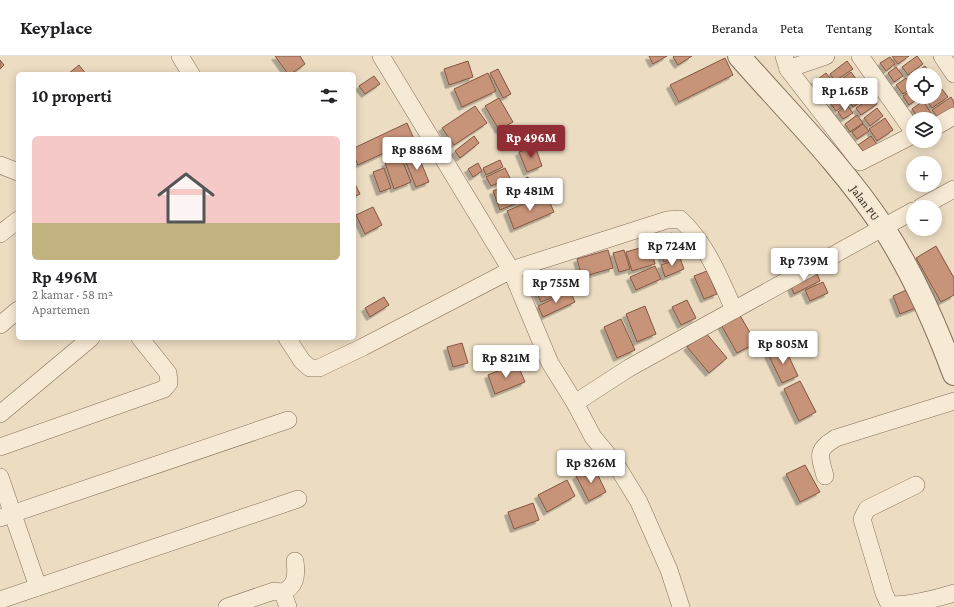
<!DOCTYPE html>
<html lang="id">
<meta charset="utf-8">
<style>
:root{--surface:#fff;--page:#f2f2f2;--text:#202124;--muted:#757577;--line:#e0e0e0;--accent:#902d35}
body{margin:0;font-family:"Crimson Pro",serif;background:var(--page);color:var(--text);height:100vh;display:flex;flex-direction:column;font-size:15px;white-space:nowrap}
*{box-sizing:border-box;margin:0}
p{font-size:13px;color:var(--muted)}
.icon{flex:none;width:22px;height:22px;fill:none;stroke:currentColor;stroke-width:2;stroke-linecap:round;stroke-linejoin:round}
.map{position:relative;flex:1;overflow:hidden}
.drawer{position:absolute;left:16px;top:16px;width:340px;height:268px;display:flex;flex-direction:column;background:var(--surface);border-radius:6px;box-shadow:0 2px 10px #0003}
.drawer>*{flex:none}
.tools{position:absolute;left:906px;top:12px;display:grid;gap:8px}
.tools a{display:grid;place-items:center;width:36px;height:36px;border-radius:50%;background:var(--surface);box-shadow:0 2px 10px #0003;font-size:20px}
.price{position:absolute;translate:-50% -34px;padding:0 9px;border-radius:4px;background:#fff;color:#222;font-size:13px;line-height:26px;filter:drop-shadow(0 1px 2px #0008)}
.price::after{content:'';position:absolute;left:50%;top:24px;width:12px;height:9px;margin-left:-6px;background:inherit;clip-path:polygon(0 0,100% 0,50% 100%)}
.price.active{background:var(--accent);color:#fff}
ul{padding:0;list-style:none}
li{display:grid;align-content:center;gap:8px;height:212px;padding:0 16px}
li+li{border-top:1px solid var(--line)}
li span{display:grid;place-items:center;height:124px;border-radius:6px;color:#555}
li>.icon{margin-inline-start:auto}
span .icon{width:72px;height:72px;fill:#fffc;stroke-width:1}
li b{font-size:17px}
h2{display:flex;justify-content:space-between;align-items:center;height:48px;padding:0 16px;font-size:17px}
header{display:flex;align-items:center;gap:24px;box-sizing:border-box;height:56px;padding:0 20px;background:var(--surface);border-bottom:1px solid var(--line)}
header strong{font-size:19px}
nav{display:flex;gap:22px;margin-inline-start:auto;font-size:14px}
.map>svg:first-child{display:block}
.building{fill:#c89479;stroke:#825641;filter:url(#shadow)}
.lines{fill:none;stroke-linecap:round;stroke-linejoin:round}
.minor-casing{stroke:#846d5a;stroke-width:18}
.tertiary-casing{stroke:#846d5a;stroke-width:24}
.minor{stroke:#f7ead4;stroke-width:17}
.tertiary{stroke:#f7ead4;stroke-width:22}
.labels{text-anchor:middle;stroke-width:3;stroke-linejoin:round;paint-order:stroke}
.street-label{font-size:12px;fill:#34271e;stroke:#f3e7d1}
</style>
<header>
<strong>Keyplace</strong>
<nav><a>Beranda</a><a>Peta</a><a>Tentang</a><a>Kontak</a></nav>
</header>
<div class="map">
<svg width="954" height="551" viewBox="0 0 954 551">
<defs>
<filter id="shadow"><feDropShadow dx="-3.5" dy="3.5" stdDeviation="0" flood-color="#0004"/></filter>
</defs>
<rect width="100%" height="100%" fill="#ebdcc2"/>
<g class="building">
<polygon points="275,0 300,0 305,8 291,18 288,18"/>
<polygon points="649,0 667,0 653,8"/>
<polygon points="674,0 692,0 678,9 673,1"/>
<polygon points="892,0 909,0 898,8"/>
<polygon points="917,0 923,8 908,19 902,11"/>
<polygon points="890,1 895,8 886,15 880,7"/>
<polygon points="725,2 733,19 679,46 670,29"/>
<polygon points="0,4 4,9 0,13"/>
<polygon points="468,5 473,21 449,29 444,13"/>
<polygon points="847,5 853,13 835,25 830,18"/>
<polygon points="79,9 86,18 68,18"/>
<polygon points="925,10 931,18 913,19 913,27 909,21"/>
<polygon points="896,11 903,20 894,26 888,17"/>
<polygon points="498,13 511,38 503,42 490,17"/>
<polygon points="851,16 859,27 846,37 838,26"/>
<polygon points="488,17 496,35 462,51 454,33"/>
<polygon points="826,17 832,25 820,33 814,26"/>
<polygon points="374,20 380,28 365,38 359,30"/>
<polygon points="906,22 913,31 903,38 896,29"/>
<polygon points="832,27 838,36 827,44 820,35"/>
<polygon points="863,29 870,39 853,51 846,41"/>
<polygon points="913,33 913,41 920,41 909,49 903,40"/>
<polygon points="942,33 948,41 932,52 926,44 930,41 935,41 935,37"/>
<polygon points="843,38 849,46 836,55 831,48"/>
<polygon points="872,41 877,48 861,59 856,52"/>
<polygon points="951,41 954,46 954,55 940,65 932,54"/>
<polygon points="499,42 513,66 499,74 485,50"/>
<polygon points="923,45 931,57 923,63 919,63 912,53"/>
<polygon points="847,49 853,57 843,63 838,56"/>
<polygon points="475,50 487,67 454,89 442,72"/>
<polygon points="877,52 883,60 870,70 864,62"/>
<polygon points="857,59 863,67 850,76 845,68"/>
<polygon points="885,62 893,74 877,85 869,73"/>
<polygon points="407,67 414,83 358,109 354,100 354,92"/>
<polygon points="863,68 869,75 857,83 852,76"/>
<polygon points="474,80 479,87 460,102 455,95"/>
<polygon points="871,80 878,90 866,99 858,89"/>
<polygon points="535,90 542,110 527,116 519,96"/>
<polygon points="418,99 429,126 416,131 405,104"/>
<polygon points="401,101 411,126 394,133 385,107"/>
<polygon points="500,104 503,111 486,119 483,112"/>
<polygon points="478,107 482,115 473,121 468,113"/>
<polygon points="384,112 391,132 380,136 373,116"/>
<polygon points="505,112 510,122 491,130 486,121"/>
<polygon points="528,121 535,140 500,154 493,135"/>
<polygon points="354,126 360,138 354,141"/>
<polygon points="546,138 554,156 514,173 507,155"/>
<polygon points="373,151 382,169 365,178 356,159"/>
<polygon points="672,177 681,199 664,206 655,184"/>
<polygon points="650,189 655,208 632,215 626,196"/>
<polygon points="936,190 954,222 954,239 941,246 916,202"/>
<polygon points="608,194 613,212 582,221 577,203"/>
<polygon points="624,194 630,213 619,216 613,197"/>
<polygon points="680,202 684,213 665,221 661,209"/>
<polygon points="655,210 661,223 636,234 630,221"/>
<polygon points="815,213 820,225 794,238 789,226"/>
<polygon points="707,215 717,238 704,243 694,220"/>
<polygon points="554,223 560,238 541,246 534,231"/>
<polygon points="823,226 828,237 810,245 805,234"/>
<polygon points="913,231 921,250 900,258 893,240"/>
<polygon points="570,235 575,246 543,261 538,250"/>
<polygon points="384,241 389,249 370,261 365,252"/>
<polygon points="687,244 696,262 681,269 672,251"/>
<polygon points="645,250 656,278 637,286 626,258"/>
<polygon points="738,256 756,287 737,297 720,267"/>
<polygon points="621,263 635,294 617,302 604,271"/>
<polygon points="705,276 727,302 709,317 687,291"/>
<polygon points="462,287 468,307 453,311 447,291"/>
<polygon points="784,290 798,320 782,327 768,298"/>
<polygon points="517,307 525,326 495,338 488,319"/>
<polygon points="800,325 816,356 799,365 784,333"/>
<polygon points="805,409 820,436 800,446 786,418"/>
<polygon points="594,411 606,436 589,445 576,420"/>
<polygon points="567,424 575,440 547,456 538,439"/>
<polygon points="533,447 539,464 514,473 508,456"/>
</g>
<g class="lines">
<defs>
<g id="minor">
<polyline points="180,0 191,18"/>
<polyline points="381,0 511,214 550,307 575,347 593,381 617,410 639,446 669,514 681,551"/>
<polyline points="784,0 788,13 860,106 913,79"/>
<polyline points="860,0 913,75"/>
<polyline points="942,0 954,18"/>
<polyline points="788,13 826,0"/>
<polyline points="935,71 954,60"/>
<polyline points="0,109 18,116"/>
<polyline points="921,151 954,133"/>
<polyline points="0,178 18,164"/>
<polyline points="0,269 18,254"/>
<path d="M287,282L302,305L310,312H319L363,291L511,214L667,164L680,163C706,187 720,222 734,254"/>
<polyline points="575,347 629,312 913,155"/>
<polyline points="0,358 91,282"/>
<polyline points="0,391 164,333 169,327 168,317 140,282"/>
<path d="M825,420C819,398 816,394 836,382L954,345"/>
<polyline points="0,421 38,531"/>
<path d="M916,429L867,453L862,463L884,537L889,548C903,551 938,542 954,537"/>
<polyline points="0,462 288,364"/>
<path d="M281,537C296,531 297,520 295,505"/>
<polyline points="0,544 298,443"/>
<polyline points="227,551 274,535 280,536 284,540 288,551"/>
</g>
<path id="tertiary" d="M739,0C788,56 842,109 883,171C913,217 935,267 954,318"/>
</defs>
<use href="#minor" class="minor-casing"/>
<use href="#tertiary" class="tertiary-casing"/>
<use href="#minor" class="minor"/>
<use href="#tertiary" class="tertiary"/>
</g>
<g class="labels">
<g class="street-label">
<text transform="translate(865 147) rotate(54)" y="4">Jalan PU</text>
</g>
</g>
</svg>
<div class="tools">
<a><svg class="icon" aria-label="locate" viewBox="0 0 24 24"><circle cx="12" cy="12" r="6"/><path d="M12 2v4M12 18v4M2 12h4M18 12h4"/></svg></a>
<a><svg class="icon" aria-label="layers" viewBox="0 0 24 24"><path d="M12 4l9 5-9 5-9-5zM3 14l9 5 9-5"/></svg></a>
<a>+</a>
<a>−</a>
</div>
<b class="price" style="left:845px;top:56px">Rp 1.65B</b>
<b class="price active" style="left:531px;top:103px">Rp 496M</b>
<b class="price" style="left:417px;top:115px">Rp 886M</b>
<b class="price" style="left:530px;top:156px">Rp 481M</b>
<b class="price" style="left:672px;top:211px">Rp 724M</b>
<b class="price" style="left:804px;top:226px">Rp 739M</b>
<b class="price" style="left:556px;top:248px">Rp 755M</b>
<b class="price" style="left:783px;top:309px">Rp 805M</b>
<b class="price" style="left:506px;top:323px">Rp 821M</b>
<b class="price" style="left:591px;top:428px">Rp 826M</b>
<section class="drawer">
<h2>10 properti<svg class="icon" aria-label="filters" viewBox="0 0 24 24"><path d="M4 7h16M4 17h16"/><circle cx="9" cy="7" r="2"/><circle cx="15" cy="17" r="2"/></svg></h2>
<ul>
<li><span style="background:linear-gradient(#f6c9c9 70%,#c2b280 0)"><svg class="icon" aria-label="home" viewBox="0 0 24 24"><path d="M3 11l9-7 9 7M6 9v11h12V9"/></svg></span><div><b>Rp 496M</b><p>2 kamar · 58 m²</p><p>Apartemen</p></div></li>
</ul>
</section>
</div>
